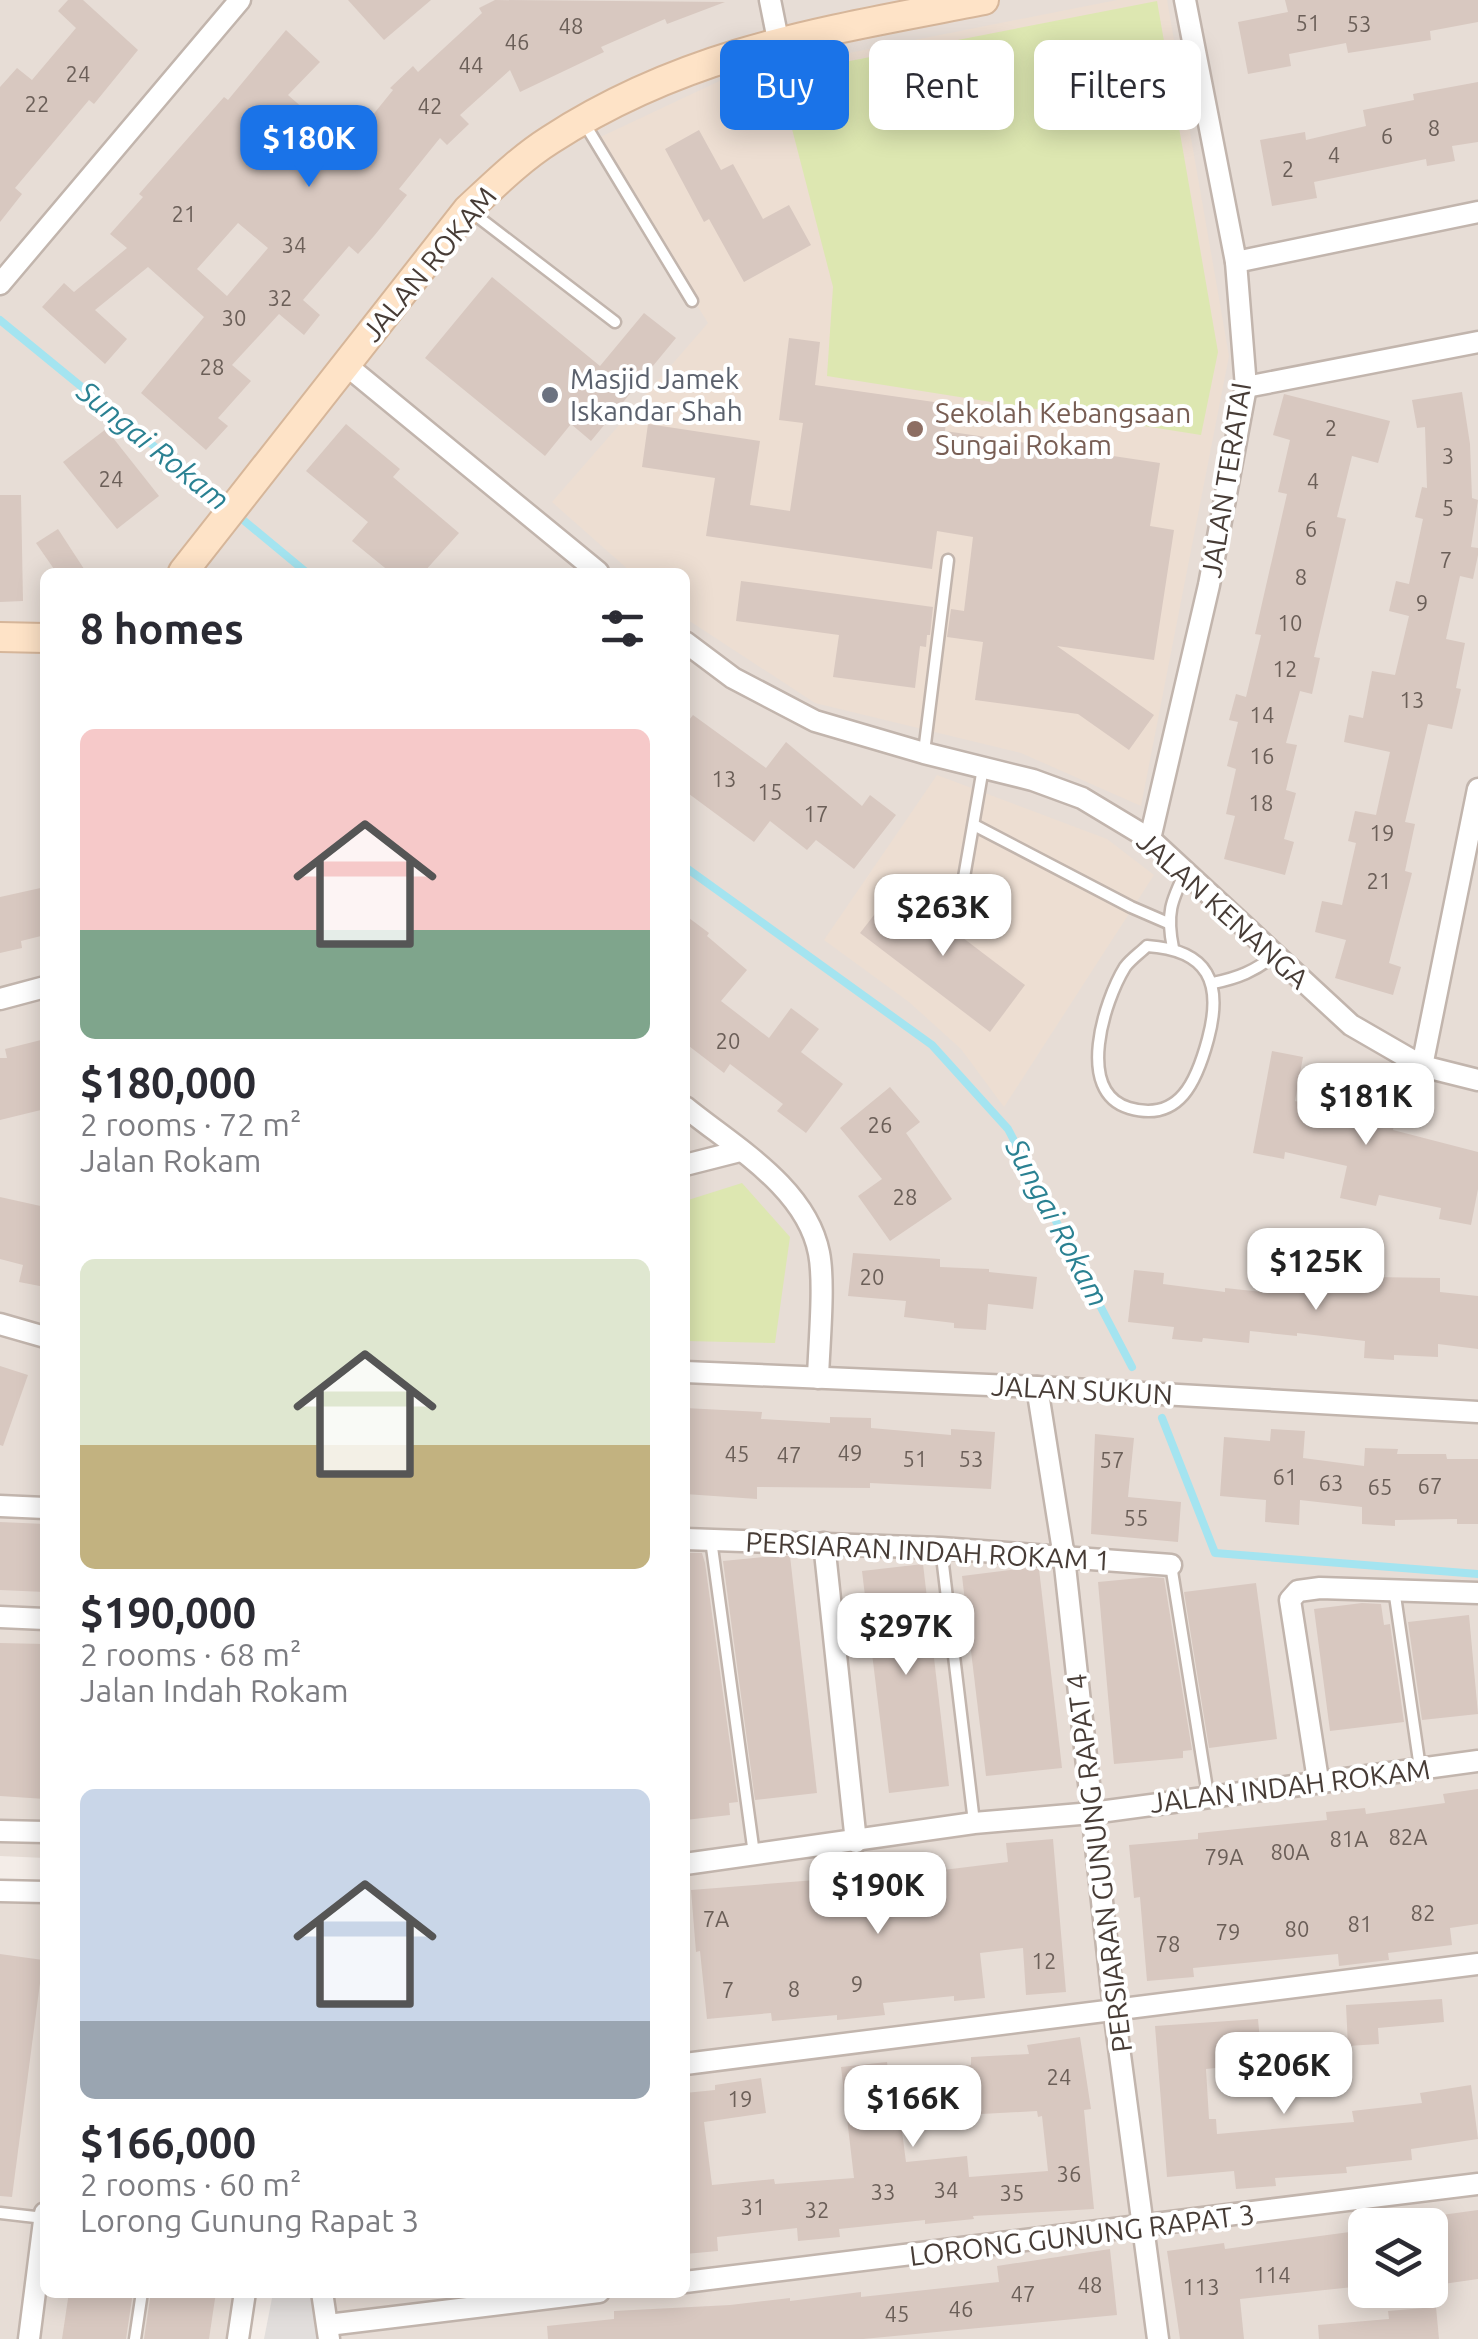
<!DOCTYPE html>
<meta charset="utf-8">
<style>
:root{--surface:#fff;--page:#f2f2f3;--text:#2b2b33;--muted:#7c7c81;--accent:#1a73e8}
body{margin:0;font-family:Ubuntu,sans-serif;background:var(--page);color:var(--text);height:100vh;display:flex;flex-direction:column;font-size:38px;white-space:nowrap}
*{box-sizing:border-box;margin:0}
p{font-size:32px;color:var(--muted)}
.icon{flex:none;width:55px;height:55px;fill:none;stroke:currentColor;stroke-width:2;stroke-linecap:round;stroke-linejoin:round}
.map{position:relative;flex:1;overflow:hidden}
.details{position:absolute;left:40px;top:568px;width:650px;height:1730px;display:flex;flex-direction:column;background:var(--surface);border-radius:15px;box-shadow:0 5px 25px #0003}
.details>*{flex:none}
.hud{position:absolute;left:720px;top:40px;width:608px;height:90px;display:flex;gap:20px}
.tools{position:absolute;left:1348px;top:2208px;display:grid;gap:20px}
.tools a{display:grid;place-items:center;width:100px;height:100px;border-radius:15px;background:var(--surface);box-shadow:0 5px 25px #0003;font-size:50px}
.price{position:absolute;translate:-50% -85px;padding:0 22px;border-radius:20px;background:#fff;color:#222;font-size:32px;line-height:65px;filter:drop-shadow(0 2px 5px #0008)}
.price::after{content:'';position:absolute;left:50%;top:60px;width:30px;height:22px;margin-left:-15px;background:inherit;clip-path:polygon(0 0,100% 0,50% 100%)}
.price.selected{background:var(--accent);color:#fff}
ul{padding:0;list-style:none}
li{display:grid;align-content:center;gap:20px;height:530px;padding:0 40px}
li span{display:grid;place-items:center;height:310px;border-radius:15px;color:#555}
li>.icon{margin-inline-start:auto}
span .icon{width:180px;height:180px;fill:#fffc;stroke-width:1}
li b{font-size:42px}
h2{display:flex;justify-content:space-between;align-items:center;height:120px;padding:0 40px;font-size:42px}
.chip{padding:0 35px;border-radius:15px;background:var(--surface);box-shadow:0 5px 25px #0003;font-size:35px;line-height:90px}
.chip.selected{background:var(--accent);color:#fff}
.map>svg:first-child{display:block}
.residential{fill:#e7ddd6;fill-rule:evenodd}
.education{fill:#edded2}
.green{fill:#dde7b1}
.parking{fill:#e2dedc}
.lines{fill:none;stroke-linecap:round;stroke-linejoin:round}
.stream{stroke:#a4e4f0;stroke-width:8}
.building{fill:#d8c8c0;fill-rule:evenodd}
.lane-casing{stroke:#c2b5ad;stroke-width:15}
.street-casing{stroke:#c2b5ad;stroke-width:25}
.secondary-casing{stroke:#d6b69a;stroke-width:32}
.lane{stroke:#fff;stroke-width:10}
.street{stroke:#fff;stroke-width:20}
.secondary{stroke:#fee3c7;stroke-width:28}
.worship-dot{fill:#6b7280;stroke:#fff;stroke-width:4}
.education-dot{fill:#8d6e63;stroke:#fff;stroke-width:4}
.labels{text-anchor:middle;stroke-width:8;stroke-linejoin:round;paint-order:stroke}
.number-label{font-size:22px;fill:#6b5f58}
.street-label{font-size:28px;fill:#473c36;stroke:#fff}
.worship-label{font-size:28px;fill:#5b616d;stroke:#fff;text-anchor:start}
.education-label{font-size:28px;fill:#785e54;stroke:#fff;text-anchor:start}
.water-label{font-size:30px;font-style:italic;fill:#2a8192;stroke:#fff}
</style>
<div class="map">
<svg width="1478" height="2339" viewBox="0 0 1478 2339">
<rect width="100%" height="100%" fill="#f4ede8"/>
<g class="residential">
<path d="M0,0H1478V2339H323L318,2293L685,2292V572H45V1858L0,1856ZM1365,2225H1430V2290H1365Z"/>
<polygon points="0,1887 45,1889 45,2292 256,2293 249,2339 0,2339"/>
</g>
<g class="education">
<polygon points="1117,0 1167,0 1229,356 1141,806 1021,753 815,703 685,618 685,572 631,572 552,502 708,323 594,140 728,77"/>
<polygon points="937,775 1107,839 1154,875 1004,1107 961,1049 909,1002 824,940"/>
</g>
<g class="green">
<polygon points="1157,1 1218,352 1201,435 827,376 833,287 778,75"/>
<polygon points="742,1183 790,1237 775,1343 685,1341 685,1201"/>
</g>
<polygon class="parking" points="273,2293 313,2293 320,2339 264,2339"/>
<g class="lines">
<g class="stream">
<polyline points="0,320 226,505"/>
<polyline points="236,514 306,572"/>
<polyline points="685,867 932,1045 1008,1129 1132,1367"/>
<polyline points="1162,1418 1215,1553 1478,1574"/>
</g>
</g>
<g class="building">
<polygon points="68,0 83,0 138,50 94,104 89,100 15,188 22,194 0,222 0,87 17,68 32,80 76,28 58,11"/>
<polygon points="348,0 431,0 384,40"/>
<path d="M495,0L725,2L667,24L665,19L601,47L604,52L520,92L510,70L460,115L469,124L447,145L440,138L399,189L407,195L374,236L358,254L349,246L303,300L320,315L304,335L279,314L232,365L251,381L218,418L228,426L206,450L141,393L204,317L148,267L95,310L127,339L105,364L42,307L64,283L74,292L127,248L110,234L143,197L139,194L224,97L228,100L286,30L320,62L288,95L347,147L393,90L390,88L413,66L418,72L482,13L479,8ZM238,223L268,248L227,296L197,269Z"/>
<polygon points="1285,0 1478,0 1478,22 1430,31 1431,40 1348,53 1346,43 1289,54 1291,66 1248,74 1238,22 1288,12"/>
<polygon points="1478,82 1478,142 1452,146 1455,161 1427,166 1426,159 1314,182 1317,198 1272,206 1260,140 1305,132 1306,140 1366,126 1363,110 1414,100 1413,94"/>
<polygon points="699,130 721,170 733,164 763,219 789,205 811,245 744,282 709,219 704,222 665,149"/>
<polygon points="492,277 600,366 644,313 676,338 591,441 571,424 545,456 425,358"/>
<polygon points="789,338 820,342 815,385 948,404 945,431 1160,463 1150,526 1174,530 1154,660 1057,646 1154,715 1129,750 1078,714 975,700 983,642 947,637 951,609 964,611 973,537 937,531 932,569 706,536 715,478 642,467 648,424 760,441 750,505 790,511 803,423 779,420"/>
<polygon points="1462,392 1470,444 1472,498 1478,500 1471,547 1478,548 1478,555 1473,579 1460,576 1446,639 1465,643 1456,688 1461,689 1452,729 1428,724 1405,822 1415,824 1405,871 1412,873 1389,963 1401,967 1393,995 1335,978 1346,940 1315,932 1322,901 1342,905 1356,843 1348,841 1355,811 1376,815 1390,752 1344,742 1349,715 1363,718 1372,671 1395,675 1409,616 1389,611 1396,581 1409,584 1423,519 1415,517 1422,487 1427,488 1425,427 1417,428 1412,400"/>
<polygon points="1284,394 1390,421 1378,463 1352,456 1337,517 1346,519 1314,657 1320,658 1312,694 1300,691 1286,743 1297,745 1286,790 1296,793 1284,839 1294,842 1285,875 1224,859 1235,816 1226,814 1236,769 1227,766 1238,722 1229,720 1236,694 1246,697 1261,635 1255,634 1287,494 1278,492 1290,440 1273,435"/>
<polygon points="346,424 400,469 393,477 459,533 424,572 390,572 352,541 368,522 306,471"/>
<polygon points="106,429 159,496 117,529 63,462"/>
<polygon points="0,495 21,495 23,601 0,602"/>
<polygon points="58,529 86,572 56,572 36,543"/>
<polygon points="741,581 933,607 930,635 927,635 926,647 920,646 915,688 833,677 839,635 736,621"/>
<polygon points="693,715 766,768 786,742 862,806 870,795 896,815 854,869 816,840 807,850 770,821 754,842 685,791 685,725"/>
<polygon points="45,887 45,935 21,941 22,948 0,953 0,897"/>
<polygon points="896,887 1025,985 990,1032 860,933"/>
<polygon points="685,915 709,933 707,936 747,970 721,1001 769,1038 791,1008 819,1029 801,1052 843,1084 806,1133 777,1111 783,1104 730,1064 724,1073 685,1043"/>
<polygon points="45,1039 45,1109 0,1120 0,1058 7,1058 5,1049"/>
<polygon points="1272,1051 1303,1057 1295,1101 1358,1115 1362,1098 1398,1106 1393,1130 1478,1152 1478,1189 1471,1225 1439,1219 1441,1208 1379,1195 1376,1206 1340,1198 1347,1166 1285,1152 1284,1159 1253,1153"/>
<polygon points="890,1087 920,1122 906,1133 952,1199 890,1241 858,1196 882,1179 840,1128"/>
<polygon points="0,1197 45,1207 45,1287 19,1282 23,1265 0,1259"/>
<polygon points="853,1253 940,1259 940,1267 989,1269 989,1272 1037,1277 1033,1309 988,1304 986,1330 954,1328 954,1323 904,1317 906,1301 848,1296"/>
<polygon points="1134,1270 1164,1273 1163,1284 1225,1292 1225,1288 1272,1293 1273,1280 1368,1288 1369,1277 1440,1278 1440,1292 1478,1296 1478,1349 1438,1344 1438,1357 1394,1355 1394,1360 1364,1358 1365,1341 1297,1333 1297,1336 1250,1331 1249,1343 1203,1338 1202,1342 1172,1339 1174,1327 1128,1322"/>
<polygon points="0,1366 28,1375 3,1446 0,1445"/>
<polygon points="685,1408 762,1412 761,1419 830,1423 830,1417 871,1418 871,1428 951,1435 951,1429 995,1432 991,1489 870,1483 870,1488 757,1487 757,1499 685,1494"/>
<polygon points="1271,1429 1305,1431 1303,1458 1364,1466 1365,1448 1398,1449 1397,1454 1446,1454 1447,1459 1478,1459 1478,1524 1457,1524 1457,1519 1395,1520 1395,1526 1362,1524 1362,1507 1300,1500 1299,1525 1265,1522 1266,1500 1220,1496 1224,1437 1270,1441"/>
<polygon points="1095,1434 1134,1438 1128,1497 1181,1502 1178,1542 1091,1534"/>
<polygon points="0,1522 45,1524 45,1592 0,1590"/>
<polygon points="685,1553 702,1553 705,1563 738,1802 729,1803 730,1815 685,1820"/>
<polygon points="773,1556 790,1556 817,1793 755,1800 723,1561"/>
<polygon points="923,1564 949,1786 889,1793 862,1571"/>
<polygon points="1027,1568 1039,1569 1062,1768 986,1776 962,1576"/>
<polygon points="1151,1577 1164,1578 1192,1750 1183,1751 1183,1758 1114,1764 1098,1582"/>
<polygon points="1256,1583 1277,1739 1209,1748 1184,1592"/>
<polygon points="1362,1603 1381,1604 1384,1625 1390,1624 1404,1722 1330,1731 1314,1609"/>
<polygon points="1469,1615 1478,1714 1422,1720 1408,1622"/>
<polygon points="0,1643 45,1644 45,1799 0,1796"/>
<polygon points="1478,1789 1478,1924 1450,1928 1452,1945 1388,1953 1389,1960 1339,1966 1338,1954 1193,1968 1194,1977 1147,1981 1140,1897 1134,1898 1129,1845 1198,1839 1198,1833 1327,1820 1326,1812 1365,1808 1366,1814 1445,1803 1443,1794"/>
<polygon points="1053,1839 1066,1992 1026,1995 1023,1948 980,1953 985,1998 954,2001 954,1996 883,2003 885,2015 837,2020 837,2015 772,2021 771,2013 707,2019 700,1951 696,1952 691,1890 879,1875 878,1864 934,1859 935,1871 1008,1862 1006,1843"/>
<polygon points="0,1954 43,1960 12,2197 0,2196"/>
<polygon points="1442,1999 1444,2022 1378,2028 1379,2044 1348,2046 1346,2005"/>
<polygon points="1258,2019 1262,2063 1206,2069 1209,2119 1216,2119 1217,2134 1354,2122 1352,2111 1422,2103 1420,2093 1471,2085 1478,2139 1411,2149 1412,2160 1346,2167 1347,2173 1275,2178 1276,2186 1236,2189 1234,2171 1167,2177 1155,2026"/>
<path d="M1080,2037L1091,2109L1084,2110L1094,2209L973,2216L974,2219L925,2224V2220L839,2229L840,2237L798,2241L797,2228L717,2237L718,2251L685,2254V2093L715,2090V2085L761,2078L766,2113L704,2122L712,2185L774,2179L775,2184L854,2178L841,2067L887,2062L889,2077L971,2065V2057L1029,2054L1027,2045ZM1037,2111L1038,2117L1042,2116L1048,2171L969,2177L967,2156L906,2162L901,2124L963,2115Z"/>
<polygon points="1478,2210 1478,2279 1436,2285 1427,2217"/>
<polygon points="1357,2231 1363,2286 1240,2299 1244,2339 1180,2339 1167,2251 1224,2243 1225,2249"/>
<polygon points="1110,2249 1117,2315 863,2339 548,2339 547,2326 614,2319 614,2311 730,2305 790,2298 790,2301 861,2292 861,2297 999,2282 997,2266"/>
<polygon points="69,2292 133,2292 126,2339 62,2339"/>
<polygon points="151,2292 216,2292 209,2339 144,2339"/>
<polygon points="1436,2307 1439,2339 1319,2339 1318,2325 1389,2319 1388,2311"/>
</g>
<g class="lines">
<defs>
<g id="lane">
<polyline points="583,121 692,301"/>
<polyline points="469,210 615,322"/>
<polyline points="924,752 948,560"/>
<polyline points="974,825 1131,907 1168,923"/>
<polyline points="963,883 983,768"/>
<path d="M1147,946C1209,950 1223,983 1208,1039C1197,1080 1180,1123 1129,1108C1075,1092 1104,1001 1125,967C1131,959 1140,953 1147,946Z"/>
<path d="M1173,948C1166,914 1171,901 1186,871"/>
<path d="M1213,983C1238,978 1255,971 1275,955"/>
<polyline points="711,1540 754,1854"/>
<polyline points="941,1548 974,1822"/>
<polyline points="1171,1565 1208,1795"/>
<polyline points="1394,1589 1420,1768"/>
<polyline points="0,2213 44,2218"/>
<polyline points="135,2339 142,2292"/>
</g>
<g id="street">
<polyline points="770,0 778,40"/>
<polyline points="1236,262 1478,212"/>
<polyline points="0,284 240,0"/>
<polyline points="346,365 598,572"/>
<polyline points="1246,387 1478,342"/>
<polyline points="685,642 733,678 815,721 924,753 1033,780 1082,798 1150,839 1351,1025 1422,1066 1478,1080"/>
<polyline points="1150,839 1209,585 1246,387 1236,262 1185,0"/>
<polyline points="0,999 45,987"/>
<polyline points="1422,1066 1478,789"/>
<path d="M685,1107C734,1147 806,1187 819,1253C825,1284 819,1344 818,1378"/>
<polyline points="685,1165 740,1151"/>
<polyline points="0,1324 45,1337"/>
<polyline points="685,1372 1037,1387 1478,1412"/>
<polyline points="1037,1387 1064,1557 1114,2010 1158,2339"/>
<polyline points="0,1506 45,1508"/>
<polyline points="685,1539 941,1548 1171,1565"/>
<polyline points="824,1543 856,1842"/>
<polyline points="0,1617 45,1619"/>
<polyline points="1318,1780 1290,1600 1298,1591 1320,1588 1478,1593"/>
<polyline points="0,1831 45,1832"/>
<polyline points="685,1864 974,1823 1092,1813 1478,1761"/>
<polyline points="0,1891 45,1892"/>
<polyline points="685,2064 1478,1964"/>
<polyline points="685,2282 1478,2184"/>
<polyline points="322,2292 329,2339"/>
<polyline points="328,2325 599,2292"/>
<polyline points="29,2339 45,2213"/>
<polyline points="238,2339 245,2292"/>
</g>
<g id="secondary">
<path d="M183,572L468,209C494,185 520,159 550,140C689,50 826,31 984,0"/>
<polyline points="0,637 45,638"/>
</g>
</defs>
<use href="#lane" class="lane-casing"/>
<use href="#street" class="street-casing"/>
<use href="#secondary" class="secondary-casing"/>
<use href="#lane" class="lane"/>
<use href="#street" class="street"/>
<use href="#secondary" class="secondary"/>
</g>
<circle class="worship-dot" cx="550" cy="395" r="10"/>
<circle class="education-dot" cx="915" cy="429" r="10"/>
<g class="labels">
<g class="number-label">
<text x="1308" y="31">51</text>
<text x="1359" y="32">53</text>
<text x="571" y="34">48</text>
<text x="517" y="50">46</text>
<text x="471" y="73">44</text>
<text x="78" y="82">24</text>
<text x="37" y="112">22</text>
<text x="430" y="114">42</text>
<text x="1434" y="136">8</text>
<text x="1387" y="144">6</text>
<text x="1334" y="163">4</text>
<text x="1288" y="177">2</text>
<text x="184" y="222">21</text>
<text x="294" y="253">34</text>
<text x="280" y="306">32</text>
<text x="234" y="326">30</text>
<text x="212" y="375">28</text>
<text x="1331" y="436">2</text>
<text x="1448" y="464">3</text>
<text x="111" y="487">24</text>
<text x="1313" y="489">4</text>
<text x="1448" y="516">5</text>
<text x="1311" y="537">6</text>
<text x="1446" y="568">7</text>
<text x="1301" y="585">8</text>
<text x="1422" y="611">9</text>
<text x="1290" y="631">10</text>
<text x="1285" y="677">12</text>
<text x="1412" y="708">13</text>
<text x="1262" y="723">14</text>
<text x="1262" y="764">16</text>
<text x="724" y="787">13</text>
<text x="770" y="800">15</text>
<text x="1261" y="811">18</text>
<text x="816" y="822">17</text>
<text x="1382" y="841">19</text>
<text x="1379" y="889">21</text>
<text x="728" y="1049">20</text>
<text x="880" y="1133">26</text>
<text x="905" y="1205">28</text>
<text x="872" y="1285">20</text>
<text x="850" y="1461">49</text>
<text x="737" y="1462">45</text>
<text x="789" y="1463">47</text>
<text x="915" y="1467">51</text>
<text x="971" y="1467">53</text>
<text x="1112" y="1468">57</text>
<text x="1285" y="1485">61</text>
<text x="1331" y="1491">63</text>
<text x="1430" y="1494">67</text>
<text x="1380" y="1495">65</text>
<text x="1136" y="1526">55</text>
<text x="1408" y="1845">82A</text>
<text x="1349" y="1847">81A</text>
<text x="1290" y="1860">80A</text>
<text x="1224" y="1865">79A</text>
<text x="1423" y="1921">82</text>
<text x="716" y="1927">7A</text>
<text x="1360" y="1932">81</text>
<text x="1297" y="1937">80</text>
<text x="1228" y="1940">79</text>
<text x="1168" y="1952">78</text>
<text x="1044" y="1969">12</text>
<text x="857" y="1992">9</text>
<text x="794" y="1997">8</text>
<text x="728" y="1998">7</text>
<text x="1059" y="2085">24</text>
<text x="740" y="2107">19</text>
<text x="1069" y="2182">36</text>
<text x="946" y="2198">34</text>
<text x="883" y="2200">33</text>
<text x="1012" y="2201">35</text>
<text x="753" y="2215">31</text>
<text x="817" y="2218">32</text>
<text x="1272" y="2283">114</text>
<text x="1090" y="2293">48</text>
<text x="1201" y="2295">113</text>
<text x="1023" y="2302">47</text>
<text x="961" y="2317">46</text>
<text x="897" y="2322">45</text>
</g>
<g class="street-label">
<text transform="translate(429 264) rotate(-50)" y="10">JALAN ROKAM</text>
<text transform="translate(1226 480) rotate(-81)" y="10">JALAN TERATAI</text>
<text transform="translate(1223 910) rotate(42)" y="10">JALAN KENANGA</text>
<text transform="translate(1082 1390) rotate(3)" y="10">JALAN SUKUN</text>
<text transform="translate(928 1551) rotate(3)" y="10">PERSIARAN INDAH ROKAM 1</text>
<text transform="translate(1290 1786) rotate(-7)" y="10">JALAN INDAH ROKAM</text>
<text transform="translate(1099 1863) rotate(-97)" y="10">PERSIARAN GUNUNG RAPAT 4</text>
<text transform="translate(1082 2235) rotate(-7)" y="10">LORONG GUNUNG RAPAT 3</text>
</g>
<g class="worship-label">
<text x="570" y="389">Masjid Jamek<tspan x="570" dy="32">Iskandar Shah</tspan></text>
</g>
<g class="education-label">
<text x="935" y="423">Sekolah Kebangsaan<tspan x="935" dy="32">Sungai Rokam</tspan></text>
</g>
<g class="water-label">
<text transform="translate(153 446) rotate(39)" y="10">Sungai Rokam</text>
<text transform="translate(1057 1223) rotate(62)" y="10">Sungai Rokam</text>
</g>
</g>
</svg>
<div class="tools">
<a><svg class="icon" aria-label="layers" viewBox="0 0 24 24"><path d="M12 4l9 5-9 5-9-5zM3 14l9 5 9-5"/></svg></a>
</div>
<b class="price selected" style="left:309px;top:190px">$180K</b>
<b class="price" style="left:943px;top:959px">$263K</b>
<b class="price" style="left:1366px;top:1148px">$181K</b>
<b class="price" style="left:1316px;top:1313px">$125K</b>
<b class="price" style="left:906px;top:1678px">$297K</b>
<b class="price" style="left:878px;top:1937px">$190K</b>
<b class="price" style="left:1284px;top:2117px">$206K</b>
<b class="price" style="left:913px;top:2150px">$166K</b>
<div class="hud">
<a class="chip selected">Buy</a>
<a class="chip">Rent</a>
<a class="chip">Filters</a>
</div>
<section class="details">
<h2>8 homes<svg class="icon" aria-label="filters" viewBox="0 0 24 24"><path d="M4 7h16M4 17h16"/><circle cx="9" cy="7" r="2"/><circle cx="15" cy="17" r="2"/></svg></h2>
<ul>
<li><span style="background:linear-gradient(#f6c9c9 65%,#7fa58c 0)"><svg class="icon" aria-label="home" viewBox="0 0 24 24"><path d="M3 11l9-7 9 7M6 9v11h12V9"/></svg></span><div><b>$180,000</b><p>2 rooms · 72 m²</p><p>Jalan Rokam</p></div></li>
<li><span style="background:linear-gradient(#dfe7d0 60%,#c2b280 0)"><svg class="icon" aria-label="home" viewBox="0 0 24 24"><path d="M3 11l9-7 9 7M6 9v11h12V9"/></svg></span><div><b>$190,000</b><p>2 rooms · 68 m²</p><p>Jalan Indah Rokam</p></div></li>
<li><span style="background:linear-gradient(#c9d6e8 75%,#9aa5b1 0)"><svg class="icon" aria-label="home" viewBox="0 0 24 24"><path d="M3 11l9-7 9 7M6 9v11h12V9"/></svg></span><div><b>$166,000</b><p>2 rooms · 60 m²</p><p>Lorong Gunung Rapat 3</p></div></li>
</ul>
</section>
</div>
